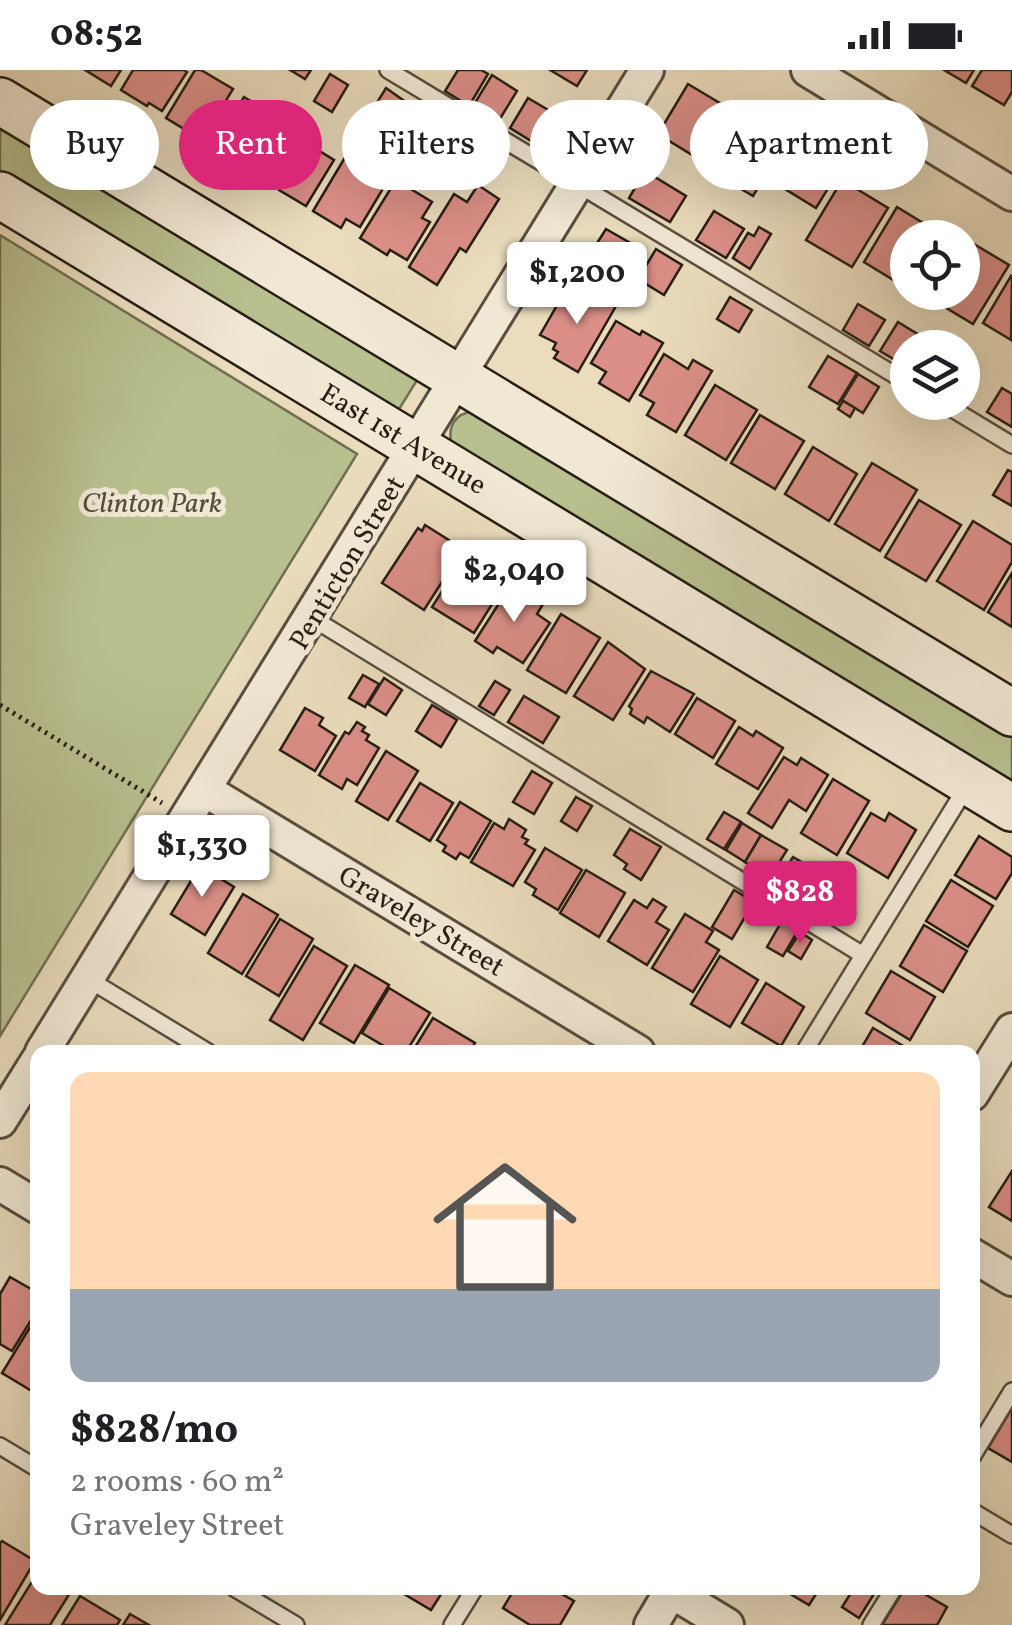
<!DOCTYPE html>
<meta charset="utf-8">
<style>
:root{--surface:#fff;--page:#f6f6f6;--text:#202124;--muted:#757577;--accent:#db2777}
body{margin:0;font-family:Vollkorn,serif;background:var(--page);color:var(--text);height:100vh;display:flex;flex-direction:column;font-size:38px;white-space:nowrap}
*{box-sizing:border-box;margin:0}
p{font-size:32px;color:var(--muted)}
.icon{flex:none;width:55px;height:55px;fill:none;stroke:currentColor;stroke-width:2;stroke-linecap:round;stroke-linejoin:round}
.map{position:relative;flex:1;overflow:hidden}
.details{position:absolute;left:30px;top:975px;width:950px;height:550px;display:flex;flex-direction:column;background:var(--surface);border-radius:20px;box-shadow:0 10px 40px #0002}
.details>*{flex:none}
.hud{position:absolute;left:30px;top:30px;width:952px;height:90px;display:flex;gap:20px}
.fabs{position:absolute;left:890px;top:150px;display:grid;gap:20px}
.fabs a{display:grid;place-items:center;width:90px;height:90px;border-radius:50%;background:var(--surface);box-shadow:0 10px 40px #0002;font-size:50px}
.price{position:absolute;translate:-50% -85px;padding:0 22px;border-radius:10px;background:#fff;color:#222;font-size:32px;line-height:65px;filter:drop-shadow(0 2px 5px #0008)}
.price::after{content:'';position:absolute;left:50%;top:60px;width:30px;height:22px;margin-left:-15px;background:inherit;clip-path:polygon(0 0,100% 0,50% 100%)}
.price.current{background:var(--accent);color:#fff}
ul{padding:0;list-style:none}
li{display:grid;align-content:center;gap:20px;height:530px;padding:0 40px}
li span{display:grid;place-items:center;height:310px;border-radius:20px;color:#555}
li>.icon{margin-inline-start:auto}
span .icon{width:180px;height:180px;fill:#fffc;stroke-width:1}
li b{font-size:42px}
.pill{padding:0 35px;border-radius:45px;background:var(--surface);box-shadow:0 10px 40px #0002;font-size:35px;line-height:90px}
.pill.current{background:var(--accent);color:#fff}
.status{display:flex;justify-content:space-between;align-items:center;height:70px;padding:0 50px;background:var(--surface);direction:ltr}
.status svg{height:28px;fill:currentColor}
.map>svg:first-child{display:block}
.green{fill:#b8c090;stroke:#706f52;stroke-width:2.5}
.building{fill:#db8f88;stroke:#271e15;stroke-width:2.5}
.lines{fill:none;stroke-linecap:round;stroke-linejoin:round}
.service-casing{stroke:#584e3f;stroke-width:20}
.minor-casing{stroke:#584e3f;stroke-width:38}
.secondary-casing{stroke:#271e15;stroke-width:50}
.path{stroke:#271e15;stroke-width:5;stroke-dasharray:2.5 5;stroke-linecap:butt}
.service{stroke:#f1e8d4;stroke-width:15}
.minor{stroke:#f1e8d4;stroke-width:32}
.secondary{stroke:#f1e8d4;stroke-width:45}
.labels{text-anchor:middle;stroke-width:10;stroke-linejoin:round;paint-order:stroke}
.street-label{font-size:28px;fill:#271e15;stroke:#f1e8d4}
.park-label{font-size:28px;font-style:italic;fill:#524f3a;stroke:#f1e8d4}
</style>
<div class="status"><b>08:52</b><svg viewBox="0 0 49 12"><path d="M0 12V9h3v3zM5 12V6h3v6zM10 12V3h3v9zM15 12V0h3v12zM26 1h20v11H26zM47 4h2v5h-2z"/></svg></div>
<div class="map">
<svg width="1012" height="1555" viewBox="0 0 1012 1555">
<rect width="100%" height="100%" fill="#eadcbd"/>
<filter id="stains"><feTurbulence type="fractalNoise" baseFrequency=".002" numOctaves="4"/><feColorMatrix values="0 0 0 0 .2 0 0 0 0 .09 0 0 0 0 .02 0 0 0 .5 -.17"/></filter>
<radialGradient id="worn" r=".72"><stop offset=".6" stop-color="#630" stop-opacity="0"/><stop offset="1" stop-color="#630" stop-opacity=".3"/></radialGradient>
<g class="green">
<polygon points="0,51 419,307 396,344 0,109"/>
<polygon points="0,165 357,384 0,966"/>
<path d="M475,341L1012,664V719L453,379C446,359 453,343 475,341Z"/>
</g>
<g class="building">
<polygon points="85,0 121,0 111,16"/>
<polygon points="133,0 184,0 187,2 162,41 149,33 147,36 121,20"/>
<polygon points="195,0 201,0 233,19 202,70 166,48"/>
<polygon points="290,0 311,0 305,9"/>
<polygon points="458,0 481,0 488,4 469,36 445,21"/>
<polygon points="550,0 587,0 577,16"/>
<polygon points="944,0 974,0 966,13"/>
<polygon points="982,0 1012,0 1012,22 1004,35 972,16"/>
<polygon points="330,4 348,15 332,42 314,31"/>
<polygon points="492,5 517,21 498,52 473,36"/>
<polygon points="688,14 728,38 697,88 658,64"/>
<polygon points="386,18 420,42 408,62 398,56 394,63 368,47"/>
<polygon points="244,27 286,52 256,102 214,77"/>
<polygon points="528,28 555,44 536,74 510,58"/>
<polygon points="731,54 779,83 753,126 705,97"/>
<polygon points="296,55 310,64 305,72 334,90 306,136 279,120 282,115 266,105"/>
<polygon points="444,73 470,90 452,118 426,102"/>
<polygon points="794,76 838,102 816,138 772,111"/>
<polygon points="350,79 367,89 362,96 372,102 369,108 384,117 360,157 346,149 341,158 313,141"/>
<polygon points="645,101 686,126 670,152 629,128"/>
<polygon points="396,110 432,132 422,148 430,152 407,190 390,180 387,185 360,168"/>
<polygon points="842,110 888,138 852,197 806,170"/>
<polygon points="478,115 499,129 466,182 460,178 437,215 409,197 454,124 467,132"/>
<polygon points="897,137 928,156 922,168 908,168 908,191 895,211 864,192"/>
<polygon points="714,141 744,159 726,188 696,170"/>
<polygon points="936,155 958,168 929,168"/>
<polygon points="759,157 771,164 750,199 733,188 748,163 754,166"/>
<polygon points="606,159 632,174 615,202 589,186"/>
<polygon points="974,174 1009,195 973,254 938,233 945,222 962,222 962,193"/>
<polygon points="656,179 682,195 664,225 638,209"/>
<polygon points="1011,206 1012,207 1011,270 983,253"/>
<polygon points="567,218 588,231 593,222 616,236 578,302 554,288 558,282 553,279 556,273 540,265"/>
<polygon points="730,227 752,240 739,262 717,249"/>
<polygon points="858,234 885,250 869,276 843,260"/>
<polygon points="616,251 640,265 642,261 663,273 629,331 599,313 606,302 591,293"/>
<polygon points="898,252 924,268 918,278 908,278 907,297 880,281"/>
<polygon points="664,284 688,299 693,290 712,301 676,362 647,345 654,333 640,325"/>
<polygon points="828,286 857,303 838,334 809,317"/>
<polygon points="858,304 879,317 863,343 842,330"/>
<polygon points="715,315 757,340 726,390 685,365"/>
<polygon points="1002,318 1012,324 1012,357 987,342"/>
<polygon points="843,331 855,338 850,347 838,339"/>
<polygon points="760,345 804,371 775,419 731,393"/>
<polygon points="813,377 857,404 829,451 785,424"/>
<polygon points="872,393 917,420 880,481 835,454"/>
<polygon points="1008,400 1012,402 1012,436 993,425"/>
<polygon points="919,430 961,455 926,511 885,487"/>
<polygon points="973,451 1012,475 1012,492 984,540 937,511"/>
<polygon points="425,455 463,479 424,540 382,513 418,458 422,461"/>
<polygon points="465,485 494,504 487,516 499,523 474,563 432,537"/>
<polygon points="1012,503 1012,557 988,542"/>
<polygon points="512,513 543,534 537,544 550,553 523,593 497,577 493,583 475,571"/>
<polygon points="561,544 600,568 566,623 527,600"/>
<polygon points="608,572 645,599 613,650 574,626"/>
<polygon points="651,601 694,624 670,662 647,647 644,653 630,644 632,639 629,636"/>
<polygon points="363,605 379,614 365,637 349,628"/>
<polygon points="384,608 402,620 386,645 368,634"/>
<polygon points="495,611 510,620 494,645 479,636"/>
<polygon points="524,626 559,647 543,673 508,652"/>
<polygon points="697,628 735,651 713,688 675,664"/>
<polygon points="432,635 457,650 441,677 416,661"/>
<polygon points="305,638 323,648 319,655 336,666 315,701 280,680"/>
<polygon points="357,652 365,657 362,661 369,665 366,670 379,678 357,715 347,709 342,719 319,705 345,662 349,664"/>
<polygon points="739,657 753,666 756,661 783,678 758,719 716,694"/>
<polygon points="386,681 418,701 388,750 356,731"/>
<polygon points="784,687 797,695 801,688 828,705 806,741 789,730 772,758 748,743"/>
<polygon points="532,701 552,713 534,744 513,732"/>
<polygon points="833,709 869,731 837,785 801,763"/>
<polygon points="420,713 453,733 430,771 397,751"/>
<polygon points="576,727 592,736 577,761 561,751"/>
<polygon points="460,732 491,751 469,788 460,783 456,789 443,781 446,776 437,770"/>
<polygon points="724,742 741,752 724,779 707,769"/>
<polygon points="871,743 885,751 889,743 916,760 888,808 847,783"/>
<polygon points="509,749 526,760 522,767 528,770 525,774 535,780 513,816 471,792 494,753 504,759"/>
<polygon points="742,753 761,765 745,792 726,780"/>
<polygon points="630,759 661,777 641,810 624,799 627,794 614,785"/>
<polygon points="761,765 787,780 770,807 745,792"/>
<polygon points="979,766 1012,787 1012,803 996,829 955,805"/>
<polygon points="545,778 582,800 558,840 533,825 536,819 525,812"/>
<polygon points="793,787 831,809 814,837 776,814"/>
<polygon points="200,796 234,817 205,865 171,844"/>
<polygon points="586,800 625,823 599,867 560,843"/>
<polygon points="951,810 993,836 968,877 926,851"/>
<polygon points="734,820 754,832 732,869 712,857"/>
<polygon points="243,824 278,845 242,904 208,883"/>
<polygon points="653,829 666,837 656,852 669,860 647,895 608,871 634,830 647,838"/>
<polygon points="685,844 713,861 706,872 719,880 693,922 652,898"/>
<polygon points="280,849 313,869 279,926 246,906"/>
<polygon points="783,849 799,859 783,886 767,877"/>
<polygon points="924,855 967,881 943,922 900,896"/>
<polygon points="800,862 812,870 801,889 788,881"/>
<polygon points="314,876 347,896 303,970 270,950"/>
<polygon points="720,886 758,910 730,957 691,934"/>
<polygon points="355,895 389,915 354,973 320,953"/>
<polygon points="891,901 935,927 910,970 866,943"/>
<polygon points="766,913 804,937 781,976 742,953"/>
<polygon points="389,918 430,943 406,982 394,982 362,963"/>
<polygon points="433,948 475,973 469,982 412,982"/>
<polygon points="873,958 910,980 909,982 859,982"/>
<polygon points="1012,1101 1012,1151 989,1137"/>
<polygon points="10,1207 38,1223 38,1239 12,1281 0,1274 0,1224"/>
<polygon points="38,1244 38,1320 35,1323 2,1303"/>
<polygon points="1012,1338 1012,1392 988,1378"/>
<polygon points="2,1471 35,1491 0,1550 0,1473"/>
<polygon points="38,1502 38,1518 73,1518 50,1555 5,1555"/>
<polygon points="394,1518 445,1518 431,1540"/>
<polygon points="515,1518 551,1518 574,1531 560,1555 530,1555 503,1538"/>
<polygon points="780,1518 820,1518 809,1535"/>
<polygon points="854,1518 863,1518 874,1524 859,1548 842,1537"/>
<polygon points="905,1518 914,1518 947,1537 937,1555 882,1555"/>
<polygon points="80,1526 120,1550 117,1555 62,1555"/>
<polygon points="130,1544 149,1555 123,1555"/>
</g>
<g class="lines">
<defs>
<g id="service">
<polyline points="388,0 908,313"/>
<polyline points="941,332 1012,375"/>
<polyline points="312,548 863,885"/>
<polyline points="88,909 208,982"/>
<polyline points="804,982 967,716"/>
<polyline points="0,1376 38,1399"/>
<polyline points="972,1387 1012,1321"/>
<polyline points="972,1441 1012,1465"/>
<polyline points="234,1518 296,1555"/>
<polyline points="452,1555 475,1518"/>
<polyline points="871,1555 894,1518"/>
</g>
<g id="minor">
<polyline points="808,0 1012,124"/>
<polyline points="205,720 638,982"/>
<polyline points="42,982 647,0"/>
<polyline points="972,1024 1012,960"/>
<polyline points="0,1051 38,990"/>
<polyline points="0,1114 38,1137"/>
<polyline points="972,1185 1012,1209"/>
<polyline points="666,1518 727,1555"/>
<polyline points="651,1555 673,1518"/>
</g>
<g id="secondary">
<polyline points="0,31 1012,643"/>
<polyline points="0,125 1012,738"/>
</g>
</defs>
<use href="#service" class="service-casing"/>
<use href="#minor" class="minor-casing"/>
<use href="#secondary" class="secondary-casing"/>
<polyline class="path" points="0,635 162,733"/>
<use href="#service" class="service"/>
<use href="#minor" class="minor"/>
<use href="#secondary" class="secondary"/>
</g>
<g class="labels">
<g class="street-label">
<text transform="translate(404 368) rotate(31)" y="10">East 1st Avenue</text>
<text transform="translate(346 492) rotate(-59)" y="10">Penticton Street</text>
<text transform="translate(422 850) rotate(31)" y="10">Graveley Street</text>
</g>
<g class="park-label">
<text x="152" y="442">Clinton Park</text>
</g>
</g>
<rect width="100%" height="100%" filter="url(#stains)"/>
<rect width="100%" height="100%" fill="url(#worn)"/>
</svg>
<div class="fabs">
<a><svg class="icon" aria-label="locate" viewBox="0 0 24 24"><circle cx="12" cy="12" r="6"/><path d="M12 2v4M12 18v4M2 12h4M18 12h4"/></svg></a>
<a><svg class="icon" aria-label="layers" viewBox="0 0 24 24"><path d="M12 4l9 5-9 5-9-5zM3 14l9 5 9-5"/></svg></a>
</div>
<b class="price" style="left:577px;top:257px">$1,200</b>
<b class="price" style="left:514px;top:555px">$2,040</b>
<b class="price" style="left:202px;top:830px">$1,330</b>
<b class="price current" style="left:800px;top:876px">$828</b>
<div class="hud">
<a class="pill">Buy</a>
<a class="pill current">Rent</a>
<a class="pill">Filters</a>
<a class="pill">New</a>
<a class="pill">Apartment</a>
</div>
<section class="details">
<ul>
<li><span style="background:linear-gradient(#ffd9b3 70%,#9aa5b1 0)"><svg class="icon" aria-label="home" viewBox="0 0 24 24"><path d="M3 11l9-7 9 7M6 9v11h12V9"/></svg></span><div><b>$828/mo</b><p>2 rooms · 60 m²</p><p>Graveley Street</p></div></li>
</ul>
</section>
</div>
